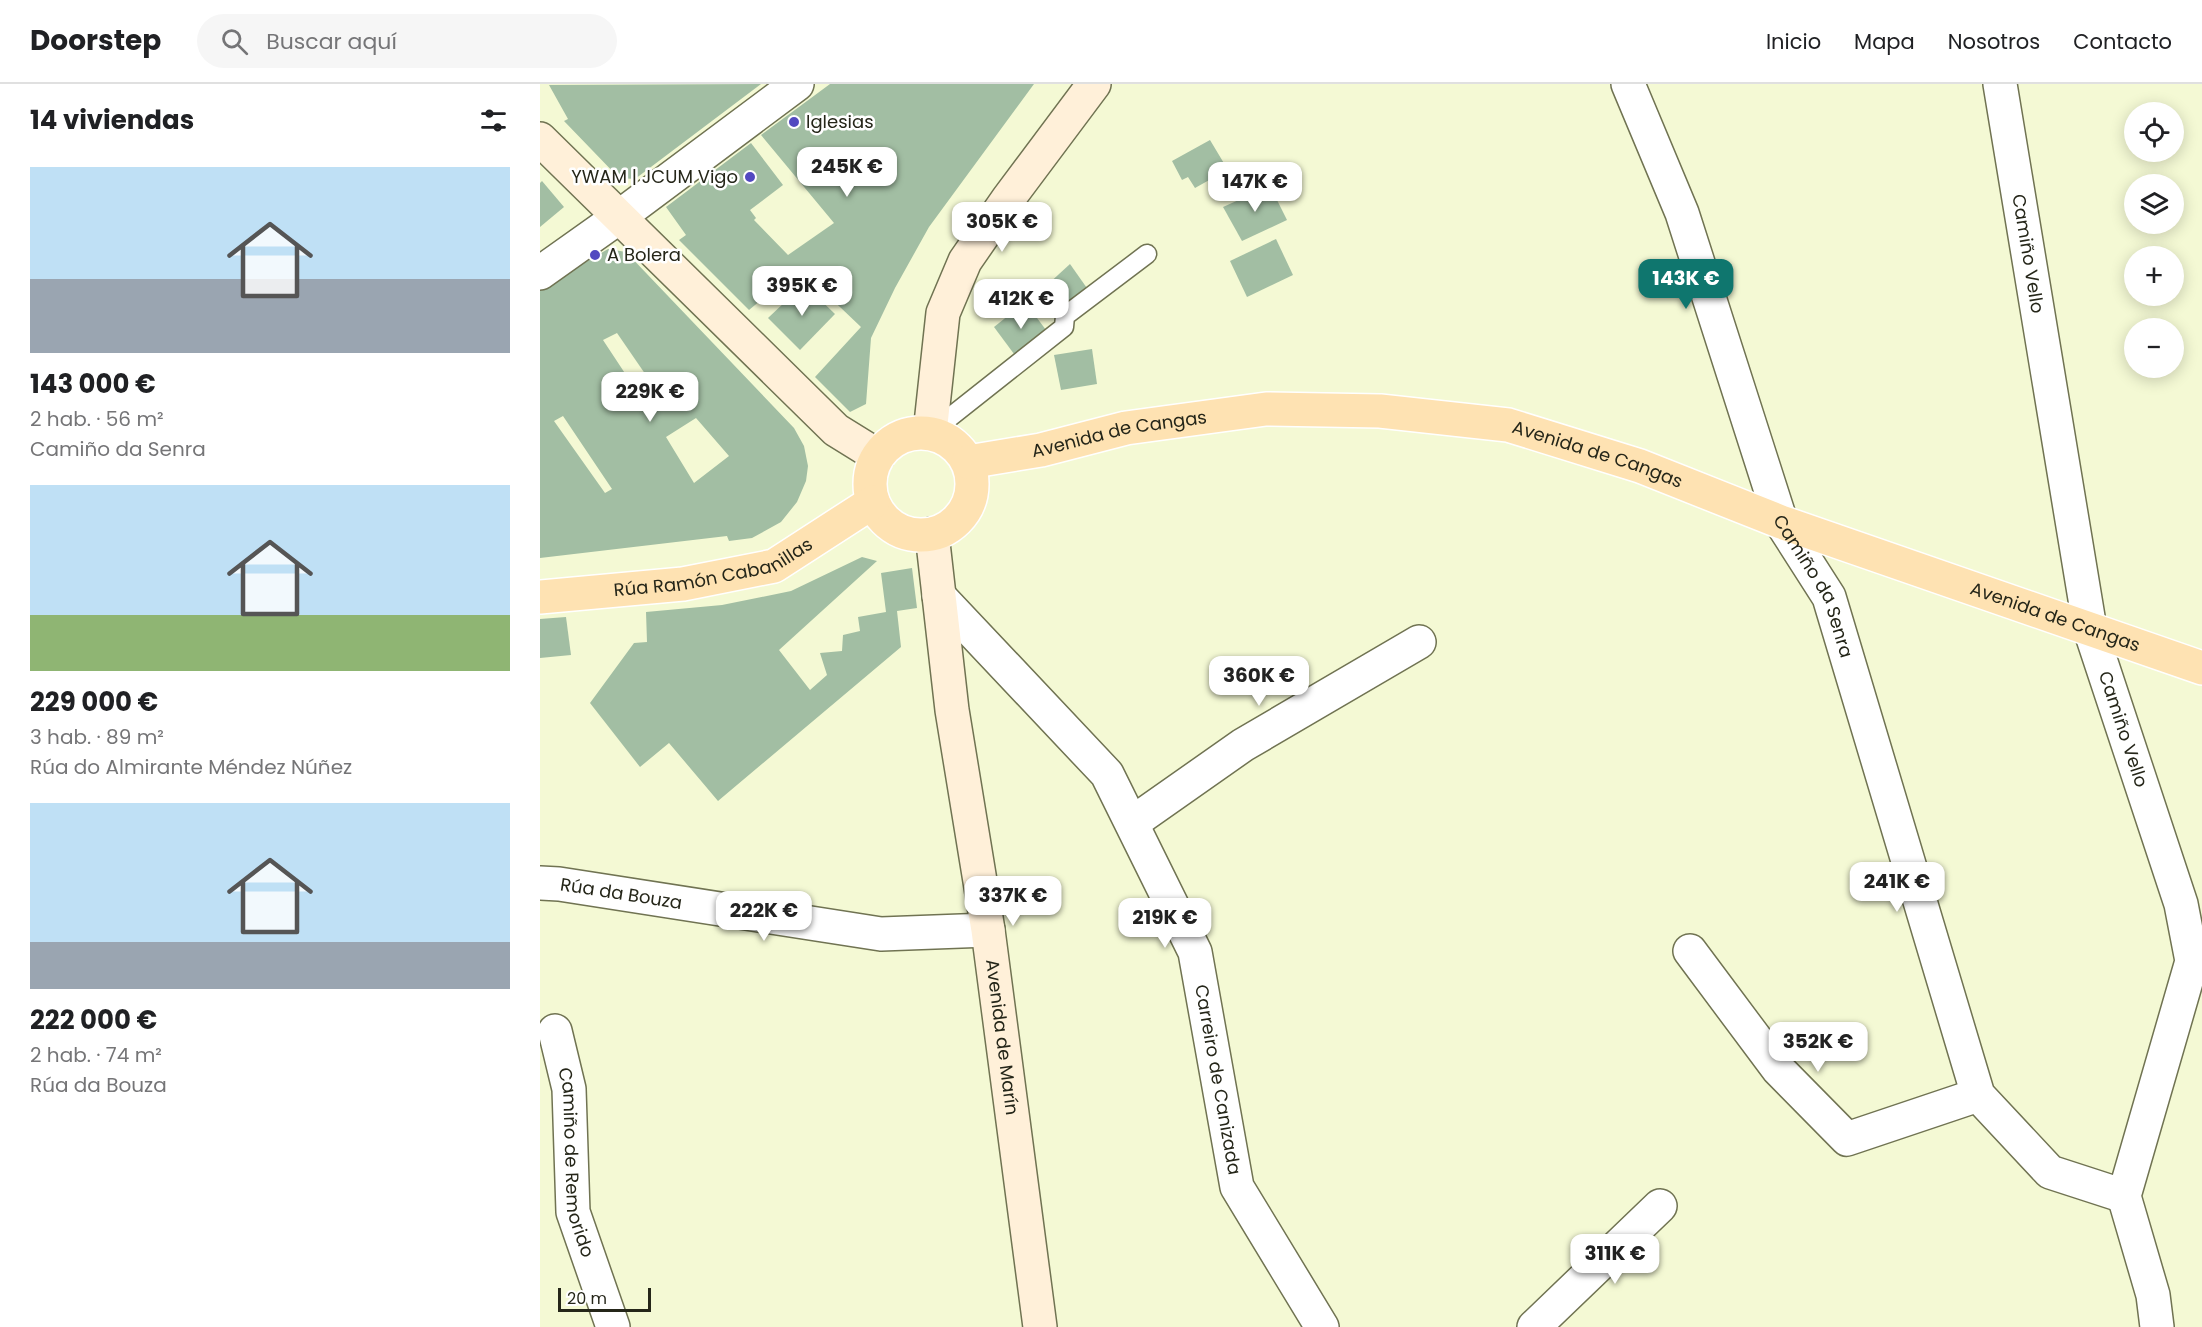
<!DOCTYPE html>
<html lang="es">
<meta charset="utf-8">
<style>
:root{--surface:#fff;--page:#f6f6f6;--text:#202124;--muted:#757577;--line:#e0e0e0;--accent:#0f766e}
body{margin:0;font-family:Poppins,sans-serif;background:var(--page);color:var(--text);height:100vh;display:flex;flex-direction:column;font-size:22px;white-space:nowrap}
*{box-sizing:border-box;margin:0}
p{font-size:20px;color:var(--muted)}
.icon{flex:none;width:33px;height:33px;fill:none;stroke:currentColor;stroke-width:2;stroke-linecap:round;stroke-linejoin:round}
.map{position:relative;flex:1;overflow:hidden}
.panel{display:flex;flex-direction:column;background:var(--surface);width:540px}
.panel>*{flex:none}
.buttons{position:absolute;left:1584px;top:18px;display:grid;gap:12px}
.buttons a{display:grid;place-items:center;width:60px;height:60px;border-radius:50%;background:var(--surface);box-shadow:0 3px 15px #0003;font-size:30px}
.scale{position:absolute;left:18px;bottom:15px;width:93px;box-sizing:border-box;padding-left:6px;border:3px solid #252619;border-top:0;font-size:16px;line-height:21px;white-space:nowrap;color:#252619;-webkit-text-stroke:4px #fff;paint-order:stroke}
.price{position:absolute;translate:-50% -51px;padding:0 14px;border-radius:12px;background:#fff;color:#222;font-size:20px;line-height:39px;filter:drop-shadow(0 2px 3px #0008)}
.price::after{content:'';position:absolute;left:50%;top:36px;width:18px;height:14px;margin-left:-9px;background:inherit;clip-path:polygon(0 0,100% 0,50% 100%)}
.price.on{background:var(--accent);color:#fff}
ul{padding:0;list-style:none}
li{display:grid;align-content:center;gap:12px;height:318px;padding:0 30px}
li span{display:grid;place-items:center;height:186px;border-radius:0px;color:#555}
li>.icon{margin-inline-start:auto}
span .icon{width:108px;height:108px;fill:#fffc;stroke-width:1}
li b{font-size:26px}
h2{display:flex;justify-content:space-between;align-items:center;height:72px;padding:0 30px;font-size:26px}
header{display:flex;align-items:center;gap:36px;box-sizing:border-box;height:84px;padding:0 30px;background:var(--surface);border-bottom:2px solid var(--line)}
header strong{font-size:28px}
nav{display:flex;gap:33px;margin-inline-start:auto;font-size:21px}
.search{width:420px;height:54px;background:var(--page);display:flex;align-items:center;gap:15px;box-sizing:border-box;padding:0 21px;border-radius:33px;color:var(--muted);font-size:22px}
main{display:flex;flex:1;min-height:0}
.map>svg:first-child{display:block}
.building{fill:#a2bea3;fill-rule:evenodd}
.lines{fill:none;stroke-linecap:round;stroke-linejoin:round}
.lane-casing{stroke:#707352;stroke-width:21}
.street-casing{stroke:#707352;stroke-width:36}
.secondary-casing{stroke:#707352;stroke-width:36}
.primary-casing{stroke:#fff;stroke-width:36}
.lane{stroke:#fff;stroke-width:18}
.street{stroke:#fff;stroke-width:33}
.secondary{stroke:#fff0d9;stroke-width:33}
.primary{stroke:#fee2b2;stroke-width:33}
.poi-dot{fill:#5249c0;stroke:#fff;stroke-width:2}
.labels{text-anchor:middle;stroke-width:5;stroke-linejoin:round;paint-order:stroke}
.poi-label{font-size:18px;fill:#252619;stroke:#fff;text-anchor:start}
.street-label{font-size:18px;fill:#252619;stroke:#fff}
</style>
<header>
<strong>Doorstep</strong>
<div class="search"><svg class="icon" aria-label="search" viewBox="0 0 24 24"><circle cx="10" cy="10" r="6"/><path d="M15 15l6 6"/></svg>Buscar aquí</div>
<nav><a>Inicio</a><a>Mapa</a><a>Nosotros</a><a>Contacto</a></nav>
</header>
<main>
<section class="panel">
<h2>14 viviendas<svg class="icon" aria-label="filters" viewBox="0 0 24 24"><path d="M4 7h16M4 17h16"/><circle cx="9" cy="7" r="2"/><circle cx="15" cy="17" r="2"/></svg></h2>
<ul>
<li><span style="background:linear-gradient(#bfe0f5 60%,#9aa5b1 0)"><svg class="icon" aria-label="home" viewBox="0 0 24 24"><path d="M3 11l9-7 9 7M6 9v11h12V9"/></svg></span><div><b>143 000 €</b><p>2 hab. · 56 m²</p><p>Camiño da Senra</p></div></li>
<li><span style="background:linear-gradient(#bfe0f5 70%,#8fb573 0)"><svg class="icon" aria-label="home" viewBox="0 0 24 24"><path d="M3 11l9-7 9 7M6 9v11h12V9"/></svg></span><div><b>229 000 €</b><p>3 hab. · 89 m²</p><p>Rúa do Almirante Méndez Núñez</p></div></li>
<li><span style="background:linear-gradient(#bfe0f5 75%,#9aa5b1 0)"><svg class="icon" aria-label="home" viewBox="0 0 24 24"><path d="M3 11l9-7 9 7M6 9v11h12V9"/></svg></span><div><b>222 000 €</b><p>2 hab. · 74 m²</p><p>Rúa da Bouza</p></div></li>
</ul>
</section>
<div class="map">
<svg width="1662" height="1243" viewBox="0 0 1662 1243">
<rect width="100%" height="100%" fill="#f4f9d4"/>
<g class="building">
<polygon points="221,0 95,95 79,94 24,37 28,35 9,1"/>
<polygon points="290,0 494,0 389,143 355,204 331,254 326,320 310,328 275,293 321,243 259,184 209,226 139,156 146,151 126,123 211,59 243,101 210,126 216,134 214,136 248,171 294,139 221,51"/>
<polygon points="670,56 688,86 703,78 714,98 695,108 693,104 690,106 680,90 655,104 648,93 642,96 632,77"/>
<polygon points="2,97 24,123 0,143 0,99"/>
<polygon points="730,102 747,136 702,157 683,123"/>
<polygon points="736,155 753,191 707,213 690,177"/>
<path d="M68,165L86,168L254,344L264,362L268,382L266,397L257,418L241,438L212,454L189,457L187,452L0,474V205ZM77,249L110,297L96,306L63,256ZM23,332L72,405L65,409L14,337ZM156,334L189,372L154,399L126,353Z"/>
<polygon points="530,180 549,207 525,226 506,202"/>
<polygon points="264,200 295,230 260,266 228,234"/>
<polygon points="485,218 509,250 477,274 454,243"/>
<polygon points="552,265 557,300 521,306 514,271"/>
<polygon points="322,473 337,477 239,566 270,606 287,591 280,569 302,567 303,551 320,547 318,533 346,528 341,489 372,484 377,524 357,527 361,563 178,717 129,659 100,683 50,619 94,559 107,558 106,528 182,521 251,507"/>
<polygon points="26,533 31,571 0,574 0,535"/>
</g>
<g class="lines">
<defs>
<polyline id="lane" points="390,349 524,243 525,232 607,170"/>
<g id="street">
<path id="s1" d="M1088,0L1142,129L1241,438L1289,513L1438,1011L1510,1088L1584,1112"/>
<path id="s2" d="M1460,0L1550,545L1641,820L1652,877L1584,1112L1613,1211L1617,1243"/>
<polyline points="0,189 79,133 257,0"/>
<path id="s3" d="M399,512L567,690L655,868L697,1103L782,1243"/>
<polyline points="592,739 703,661 879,558"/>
<path id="s4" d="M0,799L19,800L341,850L448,846"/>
<polyline points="1150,867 1238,985 1307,1055 1438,1011"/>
<path id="s5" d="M15,947L29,1005L33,1128L73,1243"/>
<polyline points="994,1243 1120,1122"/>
</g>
<g id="secondary">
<polyline points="0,55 296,346 338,372"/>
<polyline points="390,349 403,229 425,177 468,115 554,0"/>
<path id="s6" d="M392,450L412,626L448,846L500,1243"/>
</g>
<g id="primary">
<circle cx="381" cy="400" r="51"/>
<path id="s7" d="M428,378L501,366L586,344L726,325L840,327L968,341L1100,382L1241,438L1662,584"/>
<path id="s8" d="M0,513L143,500L234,482L333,418"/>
</g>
</defs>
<use href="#lane" class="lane-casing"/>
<use href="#street" class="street-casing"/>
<use href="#secondary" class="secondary-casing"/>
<use href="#primary" class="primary-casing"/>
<use href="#lane" class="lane"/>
<use href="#street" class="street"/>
<use href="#secondary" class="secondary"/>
<use href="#primary" class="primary"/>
</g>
<g class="poi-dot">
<circle cx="254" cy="38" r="6"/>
<circle cx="210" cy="93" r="6"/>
<circle cx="55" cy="171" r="6"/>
</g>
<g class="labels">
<g class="poi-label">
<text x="266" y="44">Iglesias</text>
<text x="198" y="99" text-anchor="end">YWAM | JCUM Vigo</text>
<text x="67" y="177">A Bolera</text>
</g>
<g class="street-label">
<text dy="6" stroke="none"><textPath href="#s2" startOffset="172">Camiño Vello</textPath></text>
<text dy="6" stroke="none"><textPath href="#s7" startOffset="154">Avenida de Cangas</textPath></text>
<text dy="6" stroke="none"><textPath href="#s7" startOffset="640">Avenida de Cangas</textPath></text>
<text dy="6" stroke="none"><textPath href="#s8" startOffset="177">Rúa Ramón Cabanillas</textPath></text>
<text dy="6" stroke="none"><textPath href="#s1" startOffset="537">Camiño da Senra</textPath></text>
<text dy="6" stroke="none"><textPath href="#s7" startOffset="1126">Avenida de Cangas</textPath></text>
<text dy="6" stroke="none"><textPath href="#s2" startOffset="658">Camiño Vello</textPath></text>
<text dy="6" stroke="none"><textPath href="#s4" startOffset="82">Rúa da Bouza</textPath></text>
<text dy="6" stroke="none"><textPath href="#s6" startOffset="508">Avenida de Marín</textPath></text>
<text dy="6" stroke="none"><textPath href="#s3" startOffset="573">Carreiro de Canizada</textPath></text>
<text dy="6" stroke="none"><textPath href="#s5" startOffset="134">Camiño de Remorido</textPath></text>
</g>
</g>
</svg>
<div class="buttons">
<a><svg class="icon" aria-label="locate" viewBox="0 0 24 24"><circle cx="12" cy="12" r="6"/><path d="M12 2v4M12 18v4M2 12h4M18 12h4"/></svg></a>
<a><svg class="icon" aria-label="layers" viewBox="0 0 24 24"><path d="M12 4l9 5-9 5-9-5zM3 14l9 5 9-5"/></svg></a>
<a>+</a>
<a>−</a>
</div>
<div class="scale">20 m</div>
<b class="price" style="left:307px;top:114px">245K €</b>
<b class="price" style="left:715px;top:129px">147K €</b>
<b class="price" style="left:462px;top:169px">305K €</b>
<b class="price on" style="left:1146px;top:226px">143K €</b>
<b class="price" style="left:262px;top:233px">395K €</b>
<b class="price" style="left:481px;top:246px">412K €</b>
<b class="price" style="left:110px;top:339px">229K €</b>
<b class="price" style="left:719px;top:623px">360K €</b>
<b class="price" style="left:1357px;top:829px">241K €</b>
<b class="price" style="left:473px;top:843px">337K €</b>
<b class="price" style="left:224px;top:858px">222K €</b>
<b class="price" style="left:625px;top:865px">219K €</b>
<b class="price" style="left:1278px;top:989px">352K €</b>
<b class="price" style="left:1075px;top:1201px">311K €</b>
</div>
</main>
